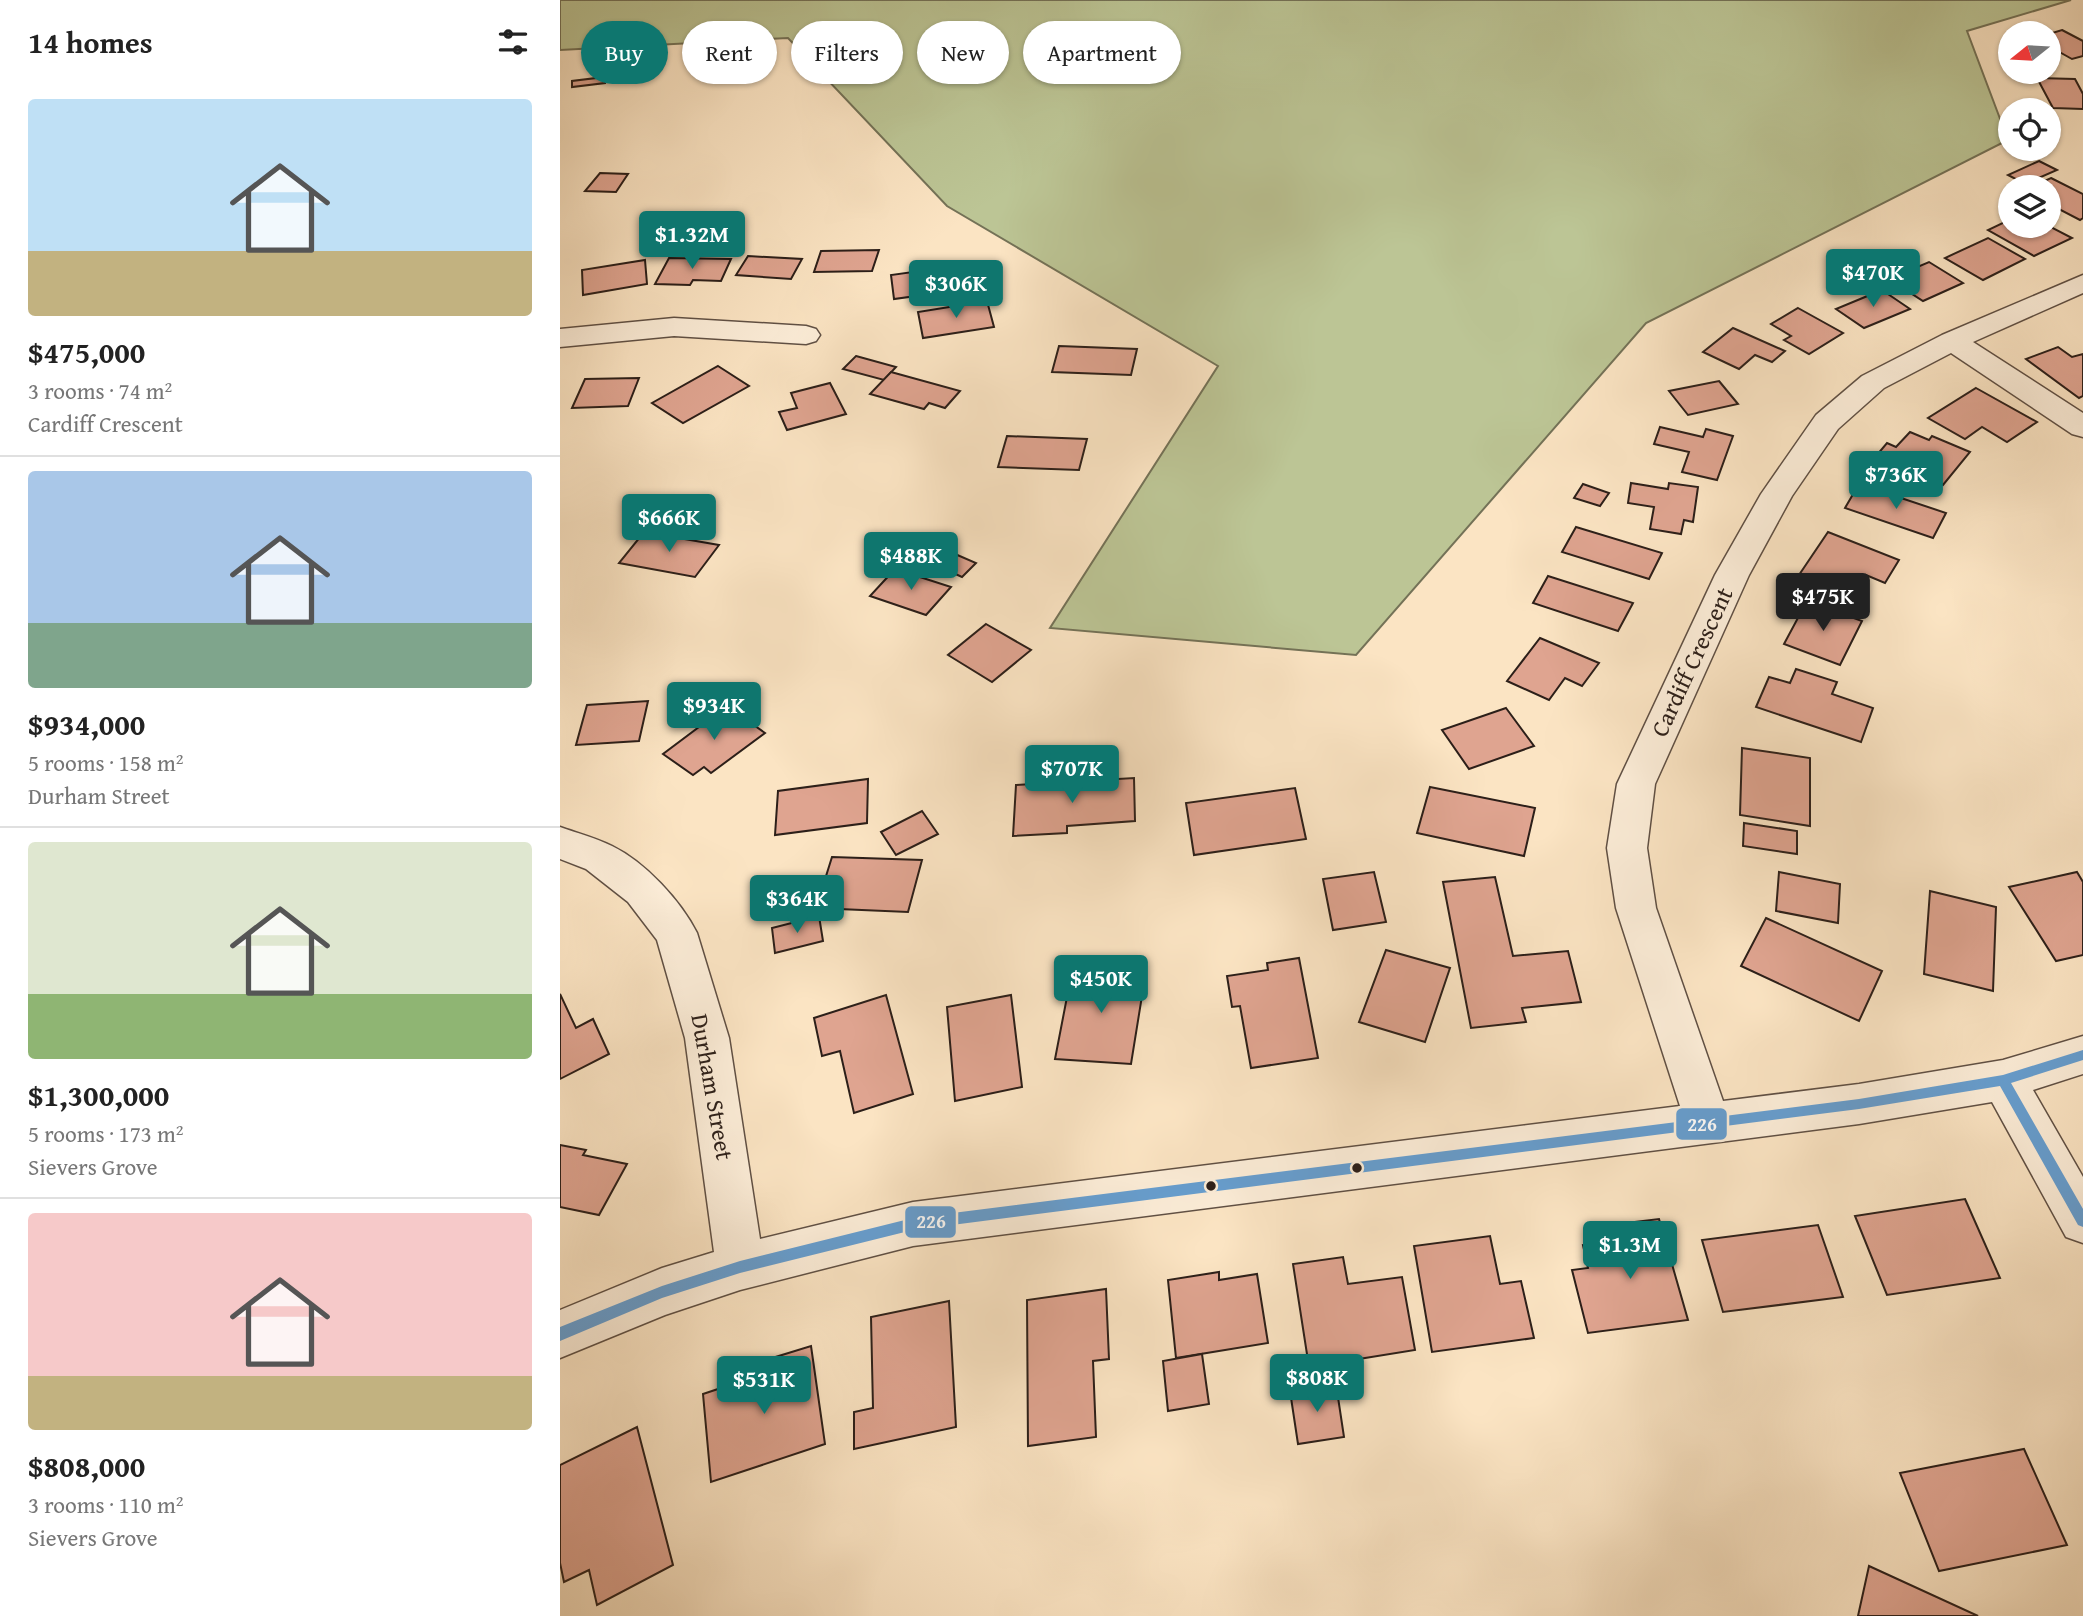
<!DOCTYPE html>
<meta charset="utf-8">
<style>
:root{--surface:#fff;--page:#f6f6f6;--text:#222;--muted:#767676;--line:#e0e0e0;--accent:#0f766e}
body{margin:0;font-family:"Gentium Book Plus",serif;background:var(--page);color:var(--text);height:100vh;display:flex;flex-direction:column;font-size:26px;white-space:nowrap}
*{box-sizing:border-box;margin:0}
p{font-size:23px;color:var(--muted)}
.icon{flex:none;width:38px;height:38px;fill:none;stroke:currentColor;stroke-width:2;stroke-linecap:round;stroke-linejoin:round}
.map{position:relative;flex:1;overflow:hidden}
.details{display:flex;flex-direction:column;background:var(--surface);width:560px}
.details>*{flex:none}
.banner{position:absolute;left:21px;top:21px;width:665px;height:63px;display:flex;gap:14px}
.needle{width:46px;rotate:252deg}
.buttons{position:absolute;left:1438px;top:21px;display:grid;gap:14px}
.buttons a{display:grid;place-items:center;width:63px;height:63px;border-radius:50%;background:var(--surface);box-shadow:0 2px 5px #0004;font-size:35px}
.price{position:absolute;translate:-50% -60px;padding:0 16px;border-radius:7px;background:var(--accent);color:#fff;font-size:23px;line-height:46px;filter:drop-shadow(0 2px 4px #0008)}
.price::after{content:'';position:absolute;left:50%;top:42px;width:21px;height:16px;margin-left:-10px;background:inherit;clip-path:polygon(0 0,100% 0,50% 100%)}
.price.current{background:#222;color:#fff}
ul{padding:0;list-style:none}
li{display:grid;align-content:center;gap:14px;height:371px;padding:0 28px}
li+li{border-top:2px solid var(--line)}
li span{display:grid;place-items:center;height:217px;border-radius:7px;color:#555}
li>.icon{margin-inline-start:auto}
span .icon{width:126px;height:126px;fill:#fffc;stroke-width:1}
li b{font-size:30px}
h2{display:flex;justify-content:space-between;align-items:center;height:84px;padding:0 28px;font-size:30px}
.pill{padding:0 24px;border-radius:32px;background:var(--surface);box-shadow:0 2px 5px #0004;font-size:24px;line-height:63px}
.pill.current{background:var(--accent);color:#fff}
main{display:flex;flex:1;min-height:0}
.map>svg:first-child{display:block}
.green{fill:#bcc595;stroke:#747257;stroke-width:2}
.building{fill:#dfa490;stroke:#2c1f19;stroke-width:2}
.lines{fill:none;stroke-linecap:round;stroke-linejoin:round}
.minor-casing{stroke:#605044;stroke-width:3}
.minor{fill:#fcedd8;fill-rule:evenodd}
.bus-1-casing{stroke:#fcedd8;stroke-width:6}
.bus-1{fill:#669ed0;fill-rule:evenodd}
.bus-dot{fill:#2c1f19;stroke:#fcedd8;stroke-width:2.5}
.labels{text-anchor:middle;stroke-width:5;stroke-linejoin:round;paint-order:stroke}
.street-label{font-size:24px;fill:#2c1f19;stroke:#fcedd8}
.line-badge{stroke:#fcedd8;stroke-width:2.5}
.badge-label{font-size:19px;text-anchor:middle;font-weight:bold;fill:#fff}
</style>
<main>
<section class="details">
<h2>14 homes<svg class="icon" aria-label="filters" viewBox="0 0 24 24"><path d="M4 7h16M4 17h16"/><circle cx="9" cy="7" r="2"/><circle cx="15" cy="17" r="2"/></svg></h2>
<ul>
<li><span style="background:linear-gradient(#bfe0f5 70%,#c2b280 0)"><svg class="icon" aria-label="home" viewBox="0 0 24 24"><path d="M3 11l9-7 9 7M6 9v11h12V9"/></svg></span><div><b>$475,000</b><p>3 rooms · 74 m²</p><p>Cardiff Crescent</p></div></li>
<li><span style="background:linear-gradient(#a9c7e8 70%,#7fa58c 0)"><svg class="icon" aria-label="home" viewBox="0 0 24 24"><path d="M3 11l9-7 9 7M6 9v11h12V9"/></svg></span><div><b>$934,000</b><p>5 rooms · 158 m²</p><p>Durham Street</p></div></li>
<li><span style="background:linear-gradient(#dfe7d0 70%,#8fb573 0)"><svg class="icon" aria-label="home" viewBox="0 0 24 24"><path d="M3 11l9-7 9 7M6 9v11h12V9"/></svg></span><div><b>$1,300,000</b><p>5 rooms · 173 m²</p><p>Sievers Grove</p></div></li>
<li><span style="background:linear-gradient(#f6c9c9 75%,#c2b280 0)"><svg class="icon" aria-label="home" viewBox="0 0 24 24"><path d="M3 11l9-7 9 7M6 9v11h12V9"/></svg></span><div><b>$808,000</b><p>3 rooms · 110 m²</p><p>Sievers Grove</p></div></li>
</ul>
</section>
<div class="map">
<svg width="1523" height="1616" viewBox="0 0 1523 1616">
<rect width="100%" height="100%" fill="#fbe4c3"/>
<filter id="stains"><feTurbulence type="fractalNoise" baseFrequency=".00286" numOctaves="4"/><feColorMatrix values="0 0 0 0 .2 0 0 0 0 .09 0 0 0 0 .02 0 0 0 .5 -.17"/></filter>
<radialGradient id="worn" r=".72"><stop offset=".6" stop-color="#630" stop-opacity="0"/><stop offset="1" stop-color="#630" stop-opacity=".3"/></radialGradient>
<polygon class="green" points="0,0 1511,0 1407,31 1448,140 1086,323 796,655 490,628 658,366 387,206 228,38 0,50"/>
<g class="building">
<polygon points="1502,30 1523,41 1523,56 1512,59 1494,49 1489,51 1489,34"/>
<polygon points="45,77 45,83 12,87 12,81"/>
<polygon points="1477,78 1515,79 1523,94 1523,109 1493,108"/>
<polygon points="1479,161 1497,170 1465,184 1448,175"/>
<polygon points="40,173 68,174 56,192 25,191"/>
<polygon points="1491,178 1523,194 1523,218 1520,220 1489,204 1489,187 1471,187"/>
<polygon points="1451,219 1451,226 1472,226 1480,230 1489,226 1512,238 1474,256 1428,230"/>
<polygon points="1428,238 1465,259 1423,280 1385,258"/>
<polygon points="319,250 312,271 254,272 261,251"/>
<polygon points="188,256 242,259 231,279 176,275"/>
<polygon points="109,258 171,259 161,281 133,280 130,285 95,284"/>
<polygon points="85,260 87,284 23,295 22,270"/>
<polygon points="1369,262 1403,283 1363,301 1329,279"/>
<polygon points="403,265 407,289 334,299 331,275"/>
<polygon points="1322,290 1350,309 1304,328 1276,309"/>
<polygon points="427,301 434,327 363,338 358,312"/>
<polygon points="1238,308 1283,333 1249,354 1224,340 1231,336 1211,324"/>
<polygon points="1173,328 1225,351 1212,362 1195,355 1179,369 1143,352"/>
<polygon points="499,346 577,349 571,375 492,372"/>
<polygon points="1498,347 1512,357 1523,354 1523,396 1519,398 1466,359"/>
<polygon points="296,356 336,367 324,380 283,369"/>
<polygon points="158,366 189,386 123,423 92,403"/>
<polygon points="331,372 400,391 385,408 369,403 364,409 310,394"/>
<polygon points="79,378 68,406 12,408 25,379"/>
<polygon points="1159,381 1178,404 1128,415 1109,391"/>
<polygon points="270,383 286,414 227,430 219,412 237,408 231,393"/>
<polygon points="1416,388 1477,422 1447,442 1422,427 1405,439 1368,418"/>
<polygon points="1100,427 1143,437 1146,429 1173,436 1157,480 1122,472 1129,452 1094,444"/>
<polygon points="1350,432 1369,440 1372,436 1410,452 1383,485 1316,456 1327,443 1336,447"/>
<polygon points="447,436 527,439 519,470 438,467"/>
<polygon points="1071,483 1108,489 1109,483 1138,487 1133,522 1124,520 1121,534 1090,529 1094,507 1068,503"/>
<polygon points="1023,484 1049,493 1040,506 1014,498"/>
<polygon points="1299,484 1386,513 1373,538 1285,508"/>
<polygon points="1016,527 1102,553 1089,579 1002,552"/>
<polygon points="84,532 159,545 135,577 59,563"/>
<polygon points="1268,532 1339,560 1325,583 1306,575 1292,596 1239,575"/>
<polygon points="395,554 416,563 402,577 380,567"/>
<polygon points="335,569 391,587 366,615 310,596"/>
<polygon points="988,576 1073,603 1058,631 973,603"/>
<polygon points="1247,601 1302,621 1280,665 1224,644"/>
<polygon points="426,624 471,650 432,682 388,655"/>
<polygon points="980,638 1039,663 1022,686 1005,678 989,700 947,681"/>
<polygon points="1236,669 1277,682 1272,694 1313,708 1301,742 1196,707 1209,677 1230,683"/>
<polygon points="88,701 79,741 16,745 27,705"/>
<polygon points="167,706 205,733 151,773 144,767 133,775 103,754"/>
<polygon points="946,708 974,746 909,769 882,730"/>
<polygon points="1182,748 1250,758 1250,826 1180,815"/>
<polygon points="574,778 575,821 507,826 507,833 453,836 456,785"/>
<polygon points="308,779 307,823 215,835 218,791"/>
<polygon points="870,787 975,808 964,856 857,833"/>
<polygon points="735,788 746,839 634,855 626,803"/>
<polygon points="362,811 378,834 336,855 321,832"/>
<polygon points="1184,823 1237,831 1237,854 1183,846"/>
<polygon points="272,857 362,860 348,912 256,908"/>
<polygon points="814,872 826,922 773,930 763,879"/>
<polygon points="1219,872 1280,884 1278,923 1216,911"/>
<polygon points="1517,872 1523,882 1523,955 1496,961 1449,887"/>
<polygon points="935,877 953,956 1008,951 1021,1002 962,1008 966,1022 911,1028 883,882"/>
<polygon points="1370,891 1436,907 1433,991 1364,974"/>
<polygon points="259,916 263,941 215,953 212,928"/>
<polygon points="1206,918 1322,971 1299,1021 1181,966"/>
<polygon points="826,950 890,968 865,1042 799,1022"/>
<polygon points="739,958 758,1058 691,1068 680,1006 672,1007 667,976 708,970 707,963"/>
<polygon points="513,966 586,971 571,1064 495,1059"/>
<polygon points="0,994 16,1028 33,1019 49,1054 0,1079"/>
<polygon points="326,995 353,1094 294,1113 280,1051 262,1056 254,1018"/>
<polygon points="451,995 462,1087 395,1101 387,1007"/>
<polygon points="0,1145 26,1150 23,1155 67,1164 39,1215 0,1207"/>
<polygon points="1405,1199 1440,1278 1327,1295 1295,1216"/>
<polygon points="1099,1219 1128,1320 1028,1333 1012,1270 1028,1268 1023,1245 1062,1240 1057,1224"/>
<polygon points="1258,1225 1283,1297 1163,1312 1142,1240"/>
<polygon points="930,1236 940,1284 961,1281 974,1338 872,1352 854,1246"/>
<polygon points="783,1257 788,1284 842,1277 855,1350 749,1367 733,1264"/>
<polygon points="659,1272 659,1280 697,1274 708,1343 616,1358 608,1280"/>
<polygon points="546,1289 549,1359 533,1361 536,1437 468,1446 467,1300"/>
<polygon points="389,1301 396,1427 294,1449 294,1412 313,1408 311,1317"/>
<polygon points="251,1346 265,1444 151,1482 143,1394 197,1376 196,1363"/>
<polygon points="642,1354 649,1404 608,1411 603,1361"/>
<polygon points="776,1384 784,1437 738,1444 730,1391"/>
<polygon points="77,1427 113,1565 37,1605 29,1570 4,1582 0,1563 0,1465"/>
<polygon points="1464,1449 1507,1545 1379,1571 1340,1473"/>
<polygon points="1309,1566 1418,1616 1298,1616"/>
</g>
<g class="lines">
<defs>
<g id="minor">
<path d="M1523,275V293L1413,342L1523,413V437L1512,434L1391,353L1324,388L1278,429L1232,496L1189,575L1095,784L1087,848L1096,908L1163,1101L1299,1084L1443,1060L1523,1036V1074L1473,1090L1523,1177V1243L1506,1237L1432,1102L1299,1124L353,1246L180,1290L105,1315L0,1358V1310L102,1268L154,1252L125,1038L97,940L68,902L26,869L0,859V827C17,833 36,838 52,846C85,862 121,901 137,933L169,1038L200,1239L353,1202L1120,1106L1056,908L1047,848L1057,784L1155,575L1201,494L1256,415L1302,376L1382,335Z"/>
<polygon points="114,318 246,326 256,329 260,335 256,341 246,344 114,336 0,347 0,329"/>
</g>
</defs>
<use href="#minor" class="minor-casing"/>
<use href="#minor" class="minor"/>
<defs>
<polygon id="bus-1" points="1523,1050 1523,1060 1451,1083 1523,1209 1523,1227 1518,1225 1440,1086 1299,1109 353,1230 180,1273 102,1298 0,1341 0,1327 102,1286 180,1261 353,1218 1299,1099 1443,1075"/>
</defs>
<use href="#bus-1" class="bus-1-casing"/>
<use href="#bus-1" class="bus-1"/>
</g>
<g class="bus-dot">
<circle cx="797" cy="1168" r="6"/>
<circle cx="651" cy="1186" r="6"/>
</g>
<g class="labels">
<g class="street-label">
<text transform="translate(1132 662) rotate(-65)" y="8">Cardiff Crescent</text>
<text transform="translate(152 1087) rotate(80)" y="8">Durham Street</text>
</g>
</g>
<g class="line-badge">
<rect x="1115" y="1107" width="53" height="34" rx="7" fill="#669ed0"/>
<rect x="344" y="1205" width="53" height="34" rx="7" fill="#669ed0"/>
</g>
<g class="badge-label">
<text x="1142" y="1131">226</text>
<text x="371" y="1228">226</text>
</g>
<rect width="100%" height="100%" filter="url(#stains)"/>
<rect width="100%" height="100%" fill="url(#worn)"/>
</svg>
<div class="buttons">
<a><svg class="needle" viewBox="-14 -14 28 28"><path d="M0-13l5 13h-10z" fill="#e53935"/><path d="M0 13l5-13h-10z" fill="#767676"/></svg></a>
<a><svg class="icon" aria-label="locate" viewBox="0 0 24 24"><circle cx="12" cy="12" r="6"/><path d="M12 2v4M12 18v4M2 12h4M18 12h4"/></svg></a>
<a><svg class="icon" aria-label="layers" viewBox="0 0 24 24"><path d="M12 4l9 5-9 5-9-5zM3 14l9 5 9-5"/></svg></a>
</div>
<b class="price" style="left:132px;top:271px">$1.32M</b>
<b class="price" style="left:1313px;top:309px">$470K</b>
<b class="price" style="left:396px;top:320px">$306K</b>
<b class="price" style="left:1336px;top:511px">$736K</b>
<b class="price" style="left:109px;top:554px">$666K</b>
<b class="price" style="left:351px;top:592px">$488K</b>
<b class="price current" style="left:1263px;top:633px">$475K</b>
<b class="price" style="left:154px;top:742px">$934K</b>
<b class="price" style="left:512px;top:805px">$707K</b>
<b class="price" style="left:237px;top:935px">$364K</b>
<b class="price" style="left:541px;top:1015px">$450K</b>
<b class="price" style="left:1070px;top:1281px">$1.3M</b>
<b class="price" style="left:757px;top:1414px">$808K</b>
<b class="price" style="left:204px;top:1416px">$531K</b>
<div class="banner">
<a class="pill current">Buy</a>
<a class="pill">Rent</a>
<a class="pill">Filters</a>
<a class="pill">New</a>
<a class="pill">Apartment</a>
</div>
</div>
</main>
